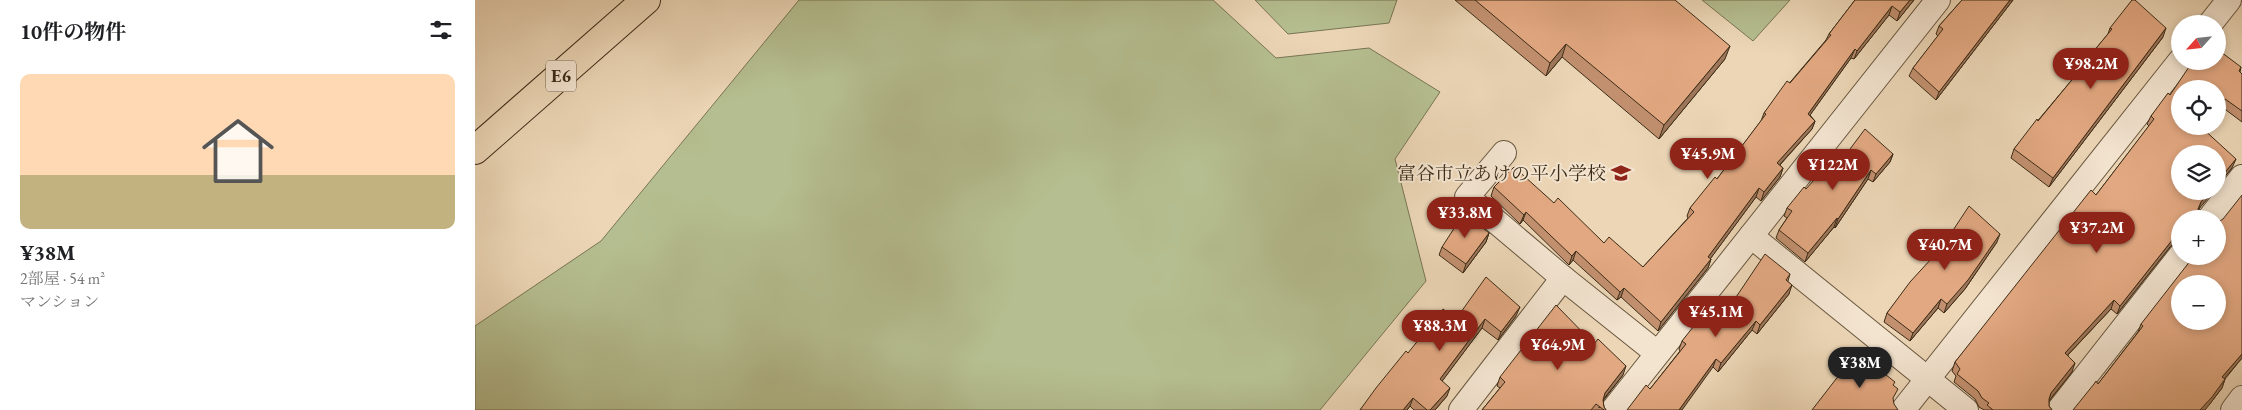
<!DOCTYPE html>
<html lang="ja">
<meta charset="utf-8">
<style>
:root{--surface:#fff;--page:#f6f6f6;--text:#202124;--muted:#757577;--accent:#8f2418}
body{margin:0;font-family:"EB Garamond","Noto Serif JP",serif;background:var(--page);color:var(--text);height:100vh;display:flex;flex-direction:column;font-size:19px;white-space:nowrap}
*{box-sizing:border-box;margin:0}
p{font-size:16px;color:var(--muted)}
.icon{flex:none;width:28px;height:28px;fill:none;stroke:currentColor;stroke-width:2;stroke-linecap:round;stroke-linejoin:round}
.map{position:relative;flex:1;overflow:hidden}
.panel{display:flex;flex-direction:column;background:var(--surface);width:475px}
.panel>*{flex:none}
.needle{width:32px;rotate:243deg}
.buttons{position:absolute;left:1696px;top:15px;display:grid;gap:10px}
.buttons a{display:grid;place-items:center;width:55px;height:55px;border-radius:50%;background:var(--surface);box-shadow:0 2px 8px #0003;font-size:25px}
.price{position:absolute;translate:-50% -42px;padding:0 11px;border-radius:18px;background:var(--accent);color:#fff;font-size:16px;line-height:32px;filter:drop-shadow(0 1px 2px #0008)}
.price::after{content:'';position:absolute;left:50%;top:30px;width:15px;height:11px;margin-left:-8px;background:inherit;clip-path:polygon(0 0,100% 0,50% 100%)}
.price.current{background:#222;color:#fff}
ul{padding:0;list-style:none}
li{display:grid;align-content:center;gap:10px;height:265px;padding:0 20px}
li span{display:grid;place-items:center;height:155px;border-radius:10px;color:#555}
li>.icon{margin-inline-start:auto}
span .icon{width:90px;height:90px;fill:#fffc;stroke-width:1}
li b{font-size:21px}
h2{display:flex;justify-content:space-between;align-items:center;height:60px;padding:0 20px;font-size:21px}
main{display:flex;flex:1;min-height:0}
.map>svg:first-child{display:block}
.green{fill:#b5be90;stroke:#787554}
.lines{fill:none;stroke-linecap:round;stroke-linejoin:round}
.street-casing{stroke:#68563f;stroke-width:26}
.highway-casing{stroke:#3c2c17;stroke-width:30}
.street{stroke:#f3e4d0;stroke-width:24}
.highway{stroke:#ecd6b6;stroke-width:28}
.wall{fill:#c2906f;stroke:#3c2c17}
.shaded-wall{fill:#9e765a;stroke:#3c2c17}
.building{fill:#e2a881;stroke:#3c2c17;fill-rule:evenodd}
.labels{text-anchor:middle;stroke-width:4;stroke-linejoin:round;paint-order:stroke}
.shield{fill:#f3e4d0;stroke:#73634e;stroke-width:1}
.shield-label{font-size:18px;font-weight:bold;fill:#3c2c17}
.poi-label{font-size:19px;fill:#3c2c17;stroke:#f3e4d0;text-anchor:end}
</style>
<main>
<section class="panel">
<h2>10件の物件<svg class="icon" aria-label="filters" viewBox="0 0 24 24"><path d="M4 7h16M4 17h16"/><circle cx="9" cy="7" r="2"/><circle cx="15" cy="17" r="2"/></svg></h2>
<ul>
<li><span style="background:linear-gradient(#ffd9b3 65%,#c2b280 0)"><svg class="icon" aria-label="home" viewBox="0 0 24 24"><path d="M3 11l9-7 9 7M6 9v11h12V9"/></svg></span><div><b>¥38M</b><p>2部屋 · 54 m²</p><p>マンション</p></div></li>
</ul>
</section>
<div class="map">
<svg width="1767" height="410" viewBox="0 0 1767 410">
<rect width="100%" height="100%" fill="#ecd6b6"/>
<filter id="stains"><feTurbulence type="fractalNoise" baseFrequency=".004" numOctaves="4"/><feColorMatrix values="0 0 0 0 .2 0 0 0 0 .09 0 0 0 0 .02 0 0 0 .5 -.17"/></filter>
<radialGradient id="worn" r=".72"><stop offset=".6" stop-color="#630" stop-opacity="0"/><stop offset="1" stop-color="#630" stop-opacity=".3"/></radialGradient>
<g class="green">
<polygon points="324,0 738,0 801,58 894,48 965,92 920,159 951,281 845,410 0,410 0,326 126,241"/>
<polygon points="780,0 922,0 914,23 813,34"/>
<polygon points="1227,0 1315,0 1278,41"/>
</g>
<g class="lines">
<defs>
<g id="street">
<polyline points="1735,24 1754,0"/>
<polyline points="1029,153 992,197 1088,278"/>
<polyline points="1734,219 1767,177"/>
<polyline points="1276,236 1491,410"/>
<polyline points="986,410 1088,278 1182,353"/>
<polyline points="1138,410 1463,0"/>
<polyline points="1428,410 1705,61"/>
<polyline points="1584,410 1705,256"/>
<polyline points="1758,410 1767,398"/>
</g>
<polyline id="highway" points="0,150 171,0"/>
</defs>
<use href="#street" class="street-casing"/>
<use href="#highway" class="highway-casing"/>
<use href="#street" class="street"/>
<use href="#highway" class="highway"/>
</g>
<g class="wall">
<polygon points="980,0 1200,0 1250,59 1184,139 1087,57 1071,76"/>
<polygon points="1380,0 1439,0 1422,21 1414,15 1379,59 1376,58 1335,115 1340,121 1337,129 1305,165 1308,168 1305,177 1286,201 1281,197 1235,259 1236,259 1233,268 1183,331 1146,297 1142,300 1098,260 1094,265 1048,220 1045,224 1016,196 1019,187 1079,203 1129,243 1168,267 1213,218 1212,216 1215,208 1242,179 1286,121 1289,113 1351,40 1354,34"/>
<polygon points="1487,0 1538,0 1461,100 1434,76 1438,68 1463,36 1461,34 1464,26"/>
<polygon points="1635,28 1688,37 1574,187 1536,158 1539,149 1601,75 1604,69 1633,34"/>
<polygon points="1766,67 1765,72 1767,74 1767,122 1747,107 1705,126 1731,126 1728,129 1757,168 1742,186 1742,154 1724,210 1700,243 1695,247 1642,314 1636,309 1593,355 1597,372 1574,401 1574,406 1577,410 1509,410 1504,407 1500,399 1479,382 1481,376 1477,371 1480,362 1621,195 1674,126 1672,124 1676,116 1695,95"/>
<polygon points="1418,154 1415,162 1398,182 1393,179 1360,228 1359,227 1330,262 1301,238 1304,230 1312,218 1309,216 1312,208 1331,189 1369,157"/>
<polygon points="1014,233 1011,242 988,273 964,255 967,247"/>
<polygon points="1522,242 1490,289 1469,313 1463,308 1435,341 1409,322 1412,313 1467,247"/>
<polygon points="1315,274 1313,281 1314,294 1282,334 1277,330 1243,372 1238,367 1175,389 1205,351 1204,349 1207,341"/>
<polygon points="1041,316 1023,340 1007,328 967,381 972,396 960,410 939,410 935,406 932,410 885,410 933,353 981,319"/>
<polygon points="1666,324 1767,358 1750,379 1747,388 1734,405 1623,384 1663,332"/>
<polygon points="1148,375 1128,401 1129,407 1131,410 1007,410 1025,388 1022,386 1025,377"/>
</g>
<g class="shaded-wall">
<polygon points="1435,0 1439,0 1422,21 1425,12"/>
<polygon points="1535,0 1538,0 1461,100 1464,92"/>
<polygon points="1417,6 1414,15 1379,59 1382,51"/>
<polygon points="1691,28 1688,37 1574,187 1578,178"/>
<polygon points="1091,44 1087,57 1071,76 1075,63"/>
<polygon points="1255,46 1250,59 1184,139 1189,125"/>
<polygon points="1380,49 1376,58 1330,122 1333,114"/>
<polygon points="1750,99 1747,107 1742,112 1742,107"/>
<polygon points="1340,121 1337,129 1299,171 1302,163"/>
<polygon points="1418,154 1415,162 1398,182 1401,174"/>
<polygon points="1761,159 1757,168 1742,186 1742,182"/>
<polygon points="1308,168 1305,177 1286,201 1289,192"/>
<polygon points="1396,170 1393,179 1360,228 1363,219"/>
<polygon points="1284,188 1281,197 1230,266 1233,257"/>
<polygon points="1735,191 1739,191 1723,210 1726,202"/>
<polygon points="1051,212 1048,220 1045,224 1049,215"/>
<polygon points="1362,218 1359,227 1330,262 1333,253"/>
<polygon points="1014,233 1011,242 988,273 991,264"/>
<polygon points="1525,234 1522,242 1490,289 1469,313 1472,304"/>
<polygon points="1705,234 1705,243 1700,243 1695,247 1642,314 1645,306 1698,239 1703,235"/>
<polygon points="1101,251 1098,260 1094,265 1097,256"/>
<polygon points="1236,259 1233,268 1183,331 1186,322"/>
<polygon points="1317,285 1314,294 1282,334 1285,325"/>
<polygon points="1149,288 1146,297 1142,300 1145,292"/>
<polygon points="1466,299 1463,308 1435,341 1438,333"/>
<polygon points="1639,300 1636,309 1587,361 1590,353"/>
<polygon points="1045,307 1041,316 1023,340 1026,332"/>
<polygon points="1010,319 1007,328 962,388 965,379"/>
<polygon points="1281,321 1277,330 1243,372 1246,363"/>
<polygon points="1767,354 1767,358 1744,385 1747,377"/>
<polygon points="1241,359 1238,367 1207,410 1204,410"/>
<polygon points="1600,363 1597,372 1573,402 1576,393"/>
<polygon points="1151,366 1148,375 1127,401 1124,408 1130,393"/>
<polygon points="1750,379 1747,388 1734,405 1730,410 1725,410"/>
<polygon points="975,388 972,396 960,410 955,410"/>
<polygon points="938,398 935,406 932,410 928,410"/>
</g>
<g class="building">
<polygon points="1000,0 1200,0 1255,46 1189,125 1091,44 1075,63"/>
<polygon points="1380,0 1435,0 1425,12 1417,6 1382,51 1380,49 1333,114 1340,121 1302,163 1308,168 1289,192 1284,188 1233,257 1236,259 1186,322 1149,288 1145,292 1101,251 1097,256 1051,212 1049,215 1019,187 1039,167 1079,203 1083,198 1129,243 1134,237 1168,267 1219,212 1215,208 1240,177 1242,179 1291,114 1289,113 1312,81 1315,83 1356,35 1354,34"/>
<polygon points="1487,0 1535,0 1464,92 1438,68 1468,29 1464,26"/>
<polygon points="1657,0 1660,0 1691,28 1578,178 1539,149 1562,119 1563,121 1605,70 1604,69 1637,29 1635,28"/>
<polygon points="1742,49 1766,67 1764,71 1767,74 1767,111 1750,99 1742,107 1742,89 1705,89 1705,126 1726,126 1726,127 1761,159 1742,182 1742,154 1705,154 1705,191 1735,191 1726,202 1723,209 1725,216 1727,219 1705,219 1705,234 1703,235 1698,239 1645,306 1639,300 1590,353 1600,363 1576,393 1574,399 1574,406 1577,410 1518,410 1512,405 1514,403 1507,398 1503,391 1482,374 1485,369 1480,362 1616,190 1621,195 1679,119 1676,116 1693,93 1695,95 1718,61 1742,61"/>
<polygon points="1390,129 1418,154 1401,174 1396,170 1363,219 1362,218 1333,253 1304,230 1317,211 1312,208 1329,187 1331,189 1363,153 1369,157"/>
<path d="M1767,195V354L1747,377L1750,379L1737,397L1725,410H1598L1619,384L1621,381L1623,384L1668,326L1666,324L1719,256H1742V223L1748,219ZM1705,284H1742V321H1705Z"/>
<polygon points="1494,206 1525,234 1493,280 1472,304 1466,299 1438,333 1412,313 1435,282 1467,247"/>
<polygon points="989,213 1014,233 991,264 967,247"/>
<polygon points="1290,254 1315,274 1311,280 1317,285 1285,325 1281,321 1246,363 1241,359 1204,410 1152,410 1171,385 1175,389 1211,344 1207,341 1237,303 1249,315"/>
<polygon points="1011,277 1045,307 1026,332 1010,319 965,379 975,388 955,410 952,410 938,398 928,410 885,410 901,388 931,351 933,353 968,309 981,319"/>
<polygon points="1081,305 1119,344 1123,339 1151,366 1130,393 1128,400 1129,407 1131,410 1129,410 1121,404 1116,410 1007,410 1030,382 1025,377"/>
<polygon points="1382,352 1420,382 1418,385 1423,389 1418,398 1419,404 1423,410 1337,410"/>
</g>
<defs>
<symbol id="school-bare" viewBox="-9 -9 18 18"><path d="M0-5L7-2L0 1L-7-2ZM-4 1L0 2.5L4 1V4Q0 6-4 4Z" fill="#8f2418" stroke="#f3e4d0" stroke-width="2.5" paint-order="stroke"/></symbol>
</defs>
<g fill-rule="evenodd">
<use href="#school-bare" x="1132" y="159" width="28" height="28"/>
</g>
<g class="labels">
<rect class="shield" x="71" y="60.5" width="30" height="31" rx="4"/>
<g class="shield-label">
<text x="86" y="82">E6</text>
</g>
<g class="poi-label">
<text x="1131" y="180">富谷市立あけの平小学校</text>
</g>
</g>
<rect width="100%" height="100%" filter="url(#stains)"/>
<rect width="100%" height="100%" fill="url(#worn)"/>
</svg>
<div class="buttons">
<a><svg class="needle" viewBox="-14 -14 28 28"><path d="M0-13l5 13h-10z" fill="#e53935"/><path d="M0 13l5-13h-10z" fill="#757577"/></svg></a>
<a><svg class="icon" aria-label="locate" viewBox="0 0 24 24"><circle cx="12" cy="12" r="6"/><path d="M12 2v4M12 18v4M2 12h4M18 12h4"/></svg></a>
<a><svg class="icon" aria-label="layers" viewBox="0 0 24 24"><path d="M12 4l9 5-9 5-9-5zM3 14l9 5 9-5"/></svg></a>
<a>+</a>
<a>−</a>
</div>
<b class="price" style="left:1616px;top:90px">¥98.2M</b>
<b class="price" style="left:1233px;top:180px">¥45.9M</b>
<b class="price" style="left:1358px;top:191px">¥122M</b>
<b class="price" style="left:990px;top:239px">¥33.8M</b>
<b class="price" style="left:1622px;top:254px">¥37.2M</b>
<b class="price" style="left:1470px;top:271px">¥40.7M</b>
<b class="price" style="left:1241px;top:338px">¥45.1M</b>
<b class="price" style="left:965px;top:352px">¥88.3M</b>
<b class="price" style="left:1083px;top:371px">¥64.9M</b>
<b class="price current" style="left:1385px;top:389px">¥38M</b>
</div>
</main>
